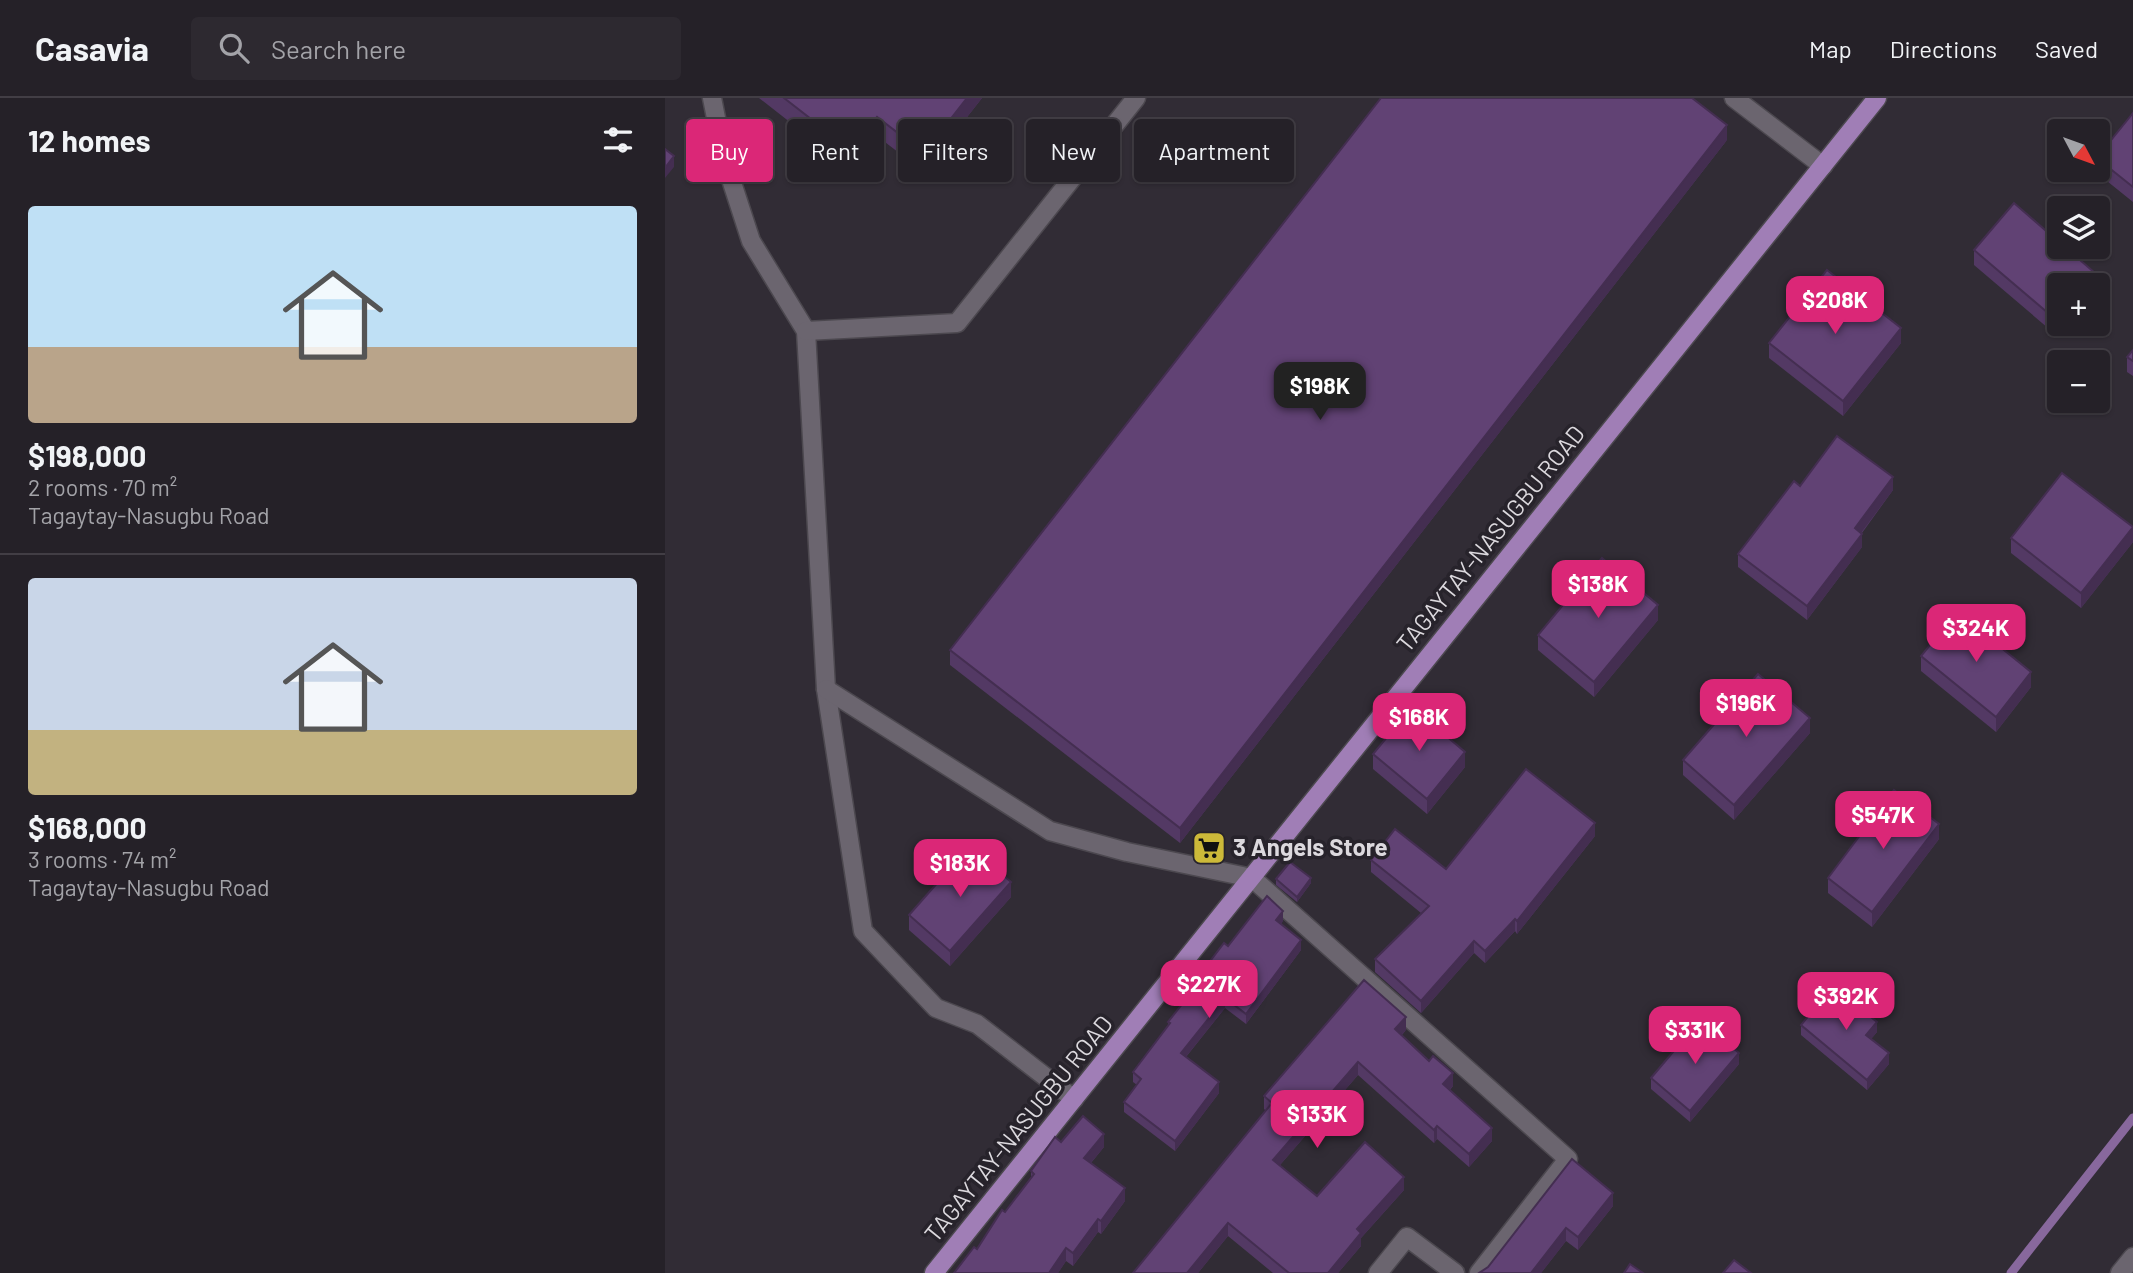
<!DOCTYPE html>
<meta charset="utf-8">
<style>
:root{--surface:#252128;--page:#2d2930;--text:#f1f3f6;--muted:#a3a3a8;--line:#423e45;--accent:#db2777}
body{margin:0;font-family:Barlow,sans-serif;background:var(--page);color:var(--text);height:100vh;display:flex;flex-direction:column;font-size:26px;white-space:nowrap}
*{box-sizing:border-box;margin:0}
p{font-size:23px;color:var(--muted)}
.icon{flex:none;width:38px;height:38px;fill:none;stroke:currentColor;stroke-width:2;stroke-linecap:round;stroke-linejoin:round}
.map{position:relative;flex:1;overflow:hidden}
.drawer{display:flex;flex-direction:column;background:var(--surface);width:665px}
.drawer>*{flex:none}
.hud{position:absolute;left:21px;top:21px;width:665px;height:63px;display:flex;gap:14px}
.needle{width:46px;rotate:131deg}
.tools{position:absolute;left:1382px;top:21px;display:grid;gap:14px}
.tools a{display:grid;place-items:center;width:63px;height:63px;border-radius:7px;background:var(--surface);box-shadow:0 2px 5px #0004,0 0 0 2px var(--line);font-size:35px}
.price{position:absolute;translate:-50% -60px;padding:0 16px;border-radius:14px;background:var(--accent);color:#fff;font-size:23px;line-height:46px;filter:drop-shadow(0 2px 4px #0008)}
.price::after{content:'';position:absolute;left:50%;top:42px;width:21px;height:16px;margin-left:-10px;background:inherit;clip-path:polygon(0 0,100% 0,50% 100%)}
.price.current{background:#222;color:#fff}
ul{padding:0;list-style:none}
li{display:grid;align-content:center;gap:14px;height:371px;padding:0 28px}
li+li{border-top:2px solid var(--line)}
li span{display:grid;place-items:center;height:217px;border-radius:7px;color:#555}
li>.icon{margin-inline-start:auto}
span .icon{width:126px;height:126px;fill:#fffc;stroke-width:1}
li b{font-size:30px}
h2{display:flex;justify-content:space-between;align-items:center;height:84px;padding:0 28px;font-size:30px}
.tag{padding:0 24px;border-radius:7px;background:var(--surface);box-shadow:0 2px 5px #0004,0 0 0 2px var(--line);font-size:24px;line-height:63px}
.tag.current{background:var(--accent);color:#fff}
header{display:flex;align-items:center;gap:42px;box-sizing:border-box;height:98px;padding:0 35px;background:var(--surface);border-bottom:2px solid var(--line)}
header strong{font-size:33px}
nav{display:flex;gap:38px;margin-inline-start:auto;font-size:24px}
.search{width:490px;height:63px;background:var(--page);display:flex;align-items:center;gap:18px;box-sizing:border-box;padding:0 24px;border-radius:7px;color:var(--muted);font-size:26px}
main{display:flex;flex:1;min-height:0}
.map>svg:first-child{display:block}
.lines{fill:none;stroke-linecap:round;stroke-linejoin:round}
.stream{stroke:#88689d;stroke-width:9}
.minor-casing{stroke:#4c484f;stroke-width:21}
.major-casing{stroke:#4c484f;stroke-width:21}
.minor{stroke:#6b656f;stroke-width:18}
.major{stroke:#a07eb6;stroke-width:18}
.wall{fill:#533964}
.shaded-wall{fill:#442e51}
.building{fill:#614274;stroke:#442e51;stroke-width:2}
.labels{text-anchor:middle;stroke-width:7;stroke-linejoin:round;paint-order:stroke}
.street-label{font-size:24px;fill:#dcd9de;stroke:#27232b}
.poi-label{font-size:24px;font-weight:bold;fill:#dcd9de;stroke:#27232b;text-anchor:start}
</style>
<header>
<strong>Casavia</strong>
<div class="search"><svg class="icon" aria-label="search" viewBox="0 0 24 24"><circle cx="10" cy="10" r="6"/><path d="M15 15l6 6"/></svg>Search here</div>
<nav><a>Map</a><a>Directions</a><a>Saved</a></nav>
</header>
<main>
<section class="drawer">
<h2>12 homes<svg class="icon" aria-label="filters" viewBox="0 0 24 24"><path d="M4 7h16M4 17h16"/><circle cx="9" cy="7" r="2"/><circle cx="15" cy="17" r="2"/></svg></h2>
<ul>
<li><span style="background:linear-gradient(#bfe0f5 65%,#b9a48a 0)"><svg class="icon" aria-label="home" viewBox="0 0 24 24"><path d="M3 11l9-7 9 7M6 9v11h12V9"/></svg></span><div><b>$198,000</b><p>2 rooms · 70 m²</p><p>Tagaytay-Nasugbu Road</p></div></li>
<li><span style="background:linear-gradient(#c9d6e8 70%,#c2b280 0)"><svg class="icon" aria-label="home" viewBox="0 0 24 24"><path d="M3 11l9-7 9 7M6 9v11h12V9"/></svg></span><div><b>$168,000</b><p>3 rooms · 74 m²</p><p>Tagaytay-Nasugbu Road</p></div></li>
</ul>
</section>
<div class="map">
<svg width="1468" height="1175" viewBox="0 0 1468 1175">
<rect width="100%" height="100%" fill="#312c35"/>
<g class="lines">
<polyline class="stream" points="1346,1175 1468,1020"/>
<defs>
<g id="minor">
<polyline points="47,0 59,60 86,143 141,233 161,591 198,833 271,910 312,926 409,1001"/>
<polyline points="1069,0 1158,68"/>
<polyline points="141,233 292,225 471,0"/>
<polyline points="161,591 385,733 462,754 587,780 903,1061 814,1175"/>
<polyline points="713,1175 742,1139 790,1175"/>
<polyline points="1455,1175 1468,1159"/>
</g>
<polyline id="major" points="269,1175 1212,0"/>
</defs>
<use href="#minor" class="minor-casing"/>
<use href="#major" class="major-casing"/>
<use href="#minor" class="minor"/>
<use href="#major" class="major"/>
</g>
<g class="wall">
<polygon points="94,0 317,0 259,74 212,38 186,72"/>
<polygon points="1468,15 1468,104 1432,75 1432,72 1433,72 1433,58"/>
<polygon points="1062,42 515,745 285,567 285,552"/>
<polygon points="1309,152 1430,187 1395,226 1399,226 1390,236 1309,167"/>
<polygon points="1104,245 1236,245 1178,318 1104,260"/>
<polygon points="1468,252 1468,278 1462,274 1462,259"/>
<polygon points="1135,388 1228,392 1197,435 1197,449 1142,522 1073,469 1073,456"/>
<polygon points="1346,440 1468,444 1416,510 1346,455"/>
<polygon points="993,522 929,599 873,552 873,537"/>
<polygon points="1256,558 1366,589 1331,634 1256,573"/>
<polygon points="1145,635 1069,722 1018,677 1018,662"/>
<polygon points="708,656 800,669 762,716 708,671"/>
<polygon points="930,738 852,836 850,833 820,865 809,855 756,915 710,874 710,861 756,815 706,774 706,762 781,771"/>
<polygon points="1274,741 1207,829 1163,795 1163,780"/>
<polygon points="611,781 646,785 632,804 611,787"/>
<polygon points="346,799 285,868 244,832 244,817"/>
<polygon points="618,823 616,826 636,852 581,926 560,910 521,959 554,995 510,1053 459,1014 459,1004 472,987 468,984 468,974 503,928 503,924 533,885 533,879 563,848"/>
<polygon points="1136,927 1212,934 1206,941 1224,966 1202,992 1136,937"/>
<polygon points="741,932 737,937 788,988 785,992 827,1043 804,1069 772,1041 769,1045 693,977 615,1067 652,1098 739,1092 696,1140 696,1148 673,1175 608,1175 563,1138 533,1175 468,1175 601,1013 599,1011 599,998"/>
<polygon points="1074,966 1025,1024 986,991 986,980"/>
<polygon points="396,1044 439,1049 426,1065 460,1103 436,1136 433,1134 408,1168 401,1163 393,1175 289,1175 312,1151 340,1114 366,1080 366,1073"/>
<polygon points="907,1061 948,1108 913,1152 901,1143 876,1175 814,1175 823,1169"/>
</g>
<g class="shaded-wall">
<polygon points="302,0 317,0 259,74 259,55"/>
<polygon points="212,19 212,38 186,72 186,52"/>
<polygon points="1062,27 1062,42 515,745 515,730"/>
<polygon points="9,58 9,69 0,80 0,70"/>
<polygon points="1430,175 1430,187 1419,187"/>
<polygon points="1395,216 1395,226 1399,226 1390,236 1390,221"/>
<polygon points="1236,230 1236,245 1178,318 1178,303"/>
<polygon points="1228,379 1228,392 1190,443 1190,430"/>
<polygon points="1468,429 1468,444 1416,510 1416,495"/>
<polygon points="1197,436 1197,449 1142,522 1142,508"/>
<polygon points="993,507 993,522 929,599 929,584"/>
<polygon points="1366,574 1366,589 1331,634 1331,619"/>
<polygon points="1145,620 1145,635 1069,722 1069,707"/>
<polygon points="800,654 800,669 762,716 762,701"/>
<polygon points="930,725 930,738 852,836 852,823"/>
<polygon points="1274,726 1274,741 1207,829 1207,814"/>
<polygon points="646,780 646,785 632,804 632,799"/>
<polygon points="346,784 346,799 285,868 285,853"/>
<polygon points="618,813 618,823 611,833 611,822"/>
<polygon points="850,821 850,833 820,865 820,853"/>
<polygon points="636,842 636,852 581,926 581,916"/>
<polygon points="809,843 809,855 756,915 756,903"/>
<polygon points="560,900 560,910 516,965 516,955"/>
<polygon points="741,919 741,932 730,944 730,931"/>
<polygon points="1212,924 1212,934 1201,947 1201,937"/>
<polygon points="1074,955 1074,966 1025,1024 1025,1013"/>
<polygon points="1224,955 1224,966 1202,992 1202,982"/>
<polygon points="693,964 693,977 608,1075 608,1062"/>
<polygon points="788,975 788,988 778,999 778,986"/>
<polygon points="554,984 554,995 510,1053 510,1043"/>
<polygon points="772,1028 772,1041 769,1045 769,1032"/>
<polygon points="827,1030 827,1043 804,1069 804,1056"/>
<polygon points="439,1036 439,1049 419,1073 419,1060"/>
<polygon points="739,1079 739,1092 696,1140 696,1148 673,1175 663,1175 692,1131"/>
<polygon points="460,1090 460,1103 436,1136 436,1123"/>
<polygon points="948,1095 948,1108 913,1152 913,1139"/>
<polygon points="433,1121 433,1134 408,1168 408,1155"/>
<polygon points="563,1125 563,1138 533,1175 522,1175"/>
<polygon points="901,1130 901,1143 876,1175 866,1175"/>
<polygon points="401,1150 401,1163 393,1175 384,1175"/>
</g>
<g class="building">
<polygon points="119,0 302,0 259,55 212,19 186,52"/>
<polygon points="716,0 1027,0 1062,27 515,730 285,552"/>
<polygon points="1468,15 1468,89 1433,61 1433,58"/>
<polygon points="0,51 9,58 0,70"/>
<polygon points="1349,105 1395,145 1395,149 1400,149 1430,175 1419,187 1395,187 1395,216 1390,221 1309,152"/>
<polygon points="1162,172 1236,230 1178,303 1104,245"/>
<polygon points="1468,252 1468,263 1462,259"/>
<polygon points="1172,338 1228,379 1190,430 1197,436 1142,508 1073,456 1129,383 1135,388"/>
<polygon points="1397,375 1468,429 1416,495 1346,440"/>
<polygon points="937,460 993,507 929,584 873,537"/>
<polygon points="1292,514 1366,574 1331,619 1256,558"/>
<polygon points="1093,576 1145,620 1069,707 1018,662"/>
<polygon points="747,609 800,654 762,701 708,656"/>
<polygon points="861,671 930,725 852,823 850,821 820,853 809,843 756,903 710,861 764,808 706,762 730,731 781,771"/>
<polygon points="1229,692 1274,726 1207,814 1163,780"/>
<polygon points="305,748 346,784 285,853 244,817"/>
<polygon points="625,764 646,780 632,799 611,781"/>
<polygon points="602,798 618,813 611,822 636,842 581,916 560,900 516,955 554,984 510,1043 459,1004 476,981 468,974 505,925 503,924 536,882 533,879 559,845 563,848"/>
<polygon points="699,882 741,919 730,931 764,963 768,958 788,975 778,986 827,1030 804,1056 772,1028 769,1032 693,964 608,1062 652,1098 700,1044 739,1079 692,1131 696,1135 663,1175 624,1175 563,1125 522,1175 468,1175 607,1005 599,998"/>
<polygon points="1168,888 1212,924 1201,937 1224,955 1202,982 1136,927"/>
<polygon points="1035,922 1074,955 1025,1013 986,980"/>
<polygon points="418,1018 439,1036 419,1060 460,1090 436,1123 433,1121 408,1155 401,1150 384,1175 289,1175 309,1149 312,1151 337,1112 340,1114 369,1076 366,1073 390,1039 396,1044"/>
<polygon points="907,1061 948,1095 913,1139 901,1130 866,1175 814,1175 823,1169"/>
<polygon points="1069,1162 1086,1175 1058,1175"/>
<polygon points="965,1166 978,1175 959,1175"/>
</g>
<defs>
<symbol id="supermarket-square" viewBox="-11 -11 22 22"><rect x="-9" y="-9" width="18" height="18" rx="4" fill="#ccb939" stroke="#27232b"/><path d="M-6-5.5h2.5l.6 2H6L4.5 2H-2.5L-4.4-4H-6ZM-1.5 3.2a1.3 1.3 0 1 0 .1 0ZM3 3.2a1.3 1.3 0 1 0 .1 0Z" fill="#111"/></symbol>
</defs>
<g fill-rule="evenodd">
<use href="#supermarket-square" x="525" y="731" width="38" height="38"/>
</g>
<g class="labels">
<g class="street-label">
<text transform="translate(826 441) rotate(-51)" y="8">TAGAYTAY-NASUGBU ROAD</text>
<text transform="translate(354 1031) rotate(-51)" y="8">TAGAYTAY-NASUGBU ROAD</text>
</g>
<g class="poi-label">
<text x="568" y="758">3 Angels Store</text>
</g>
</g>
</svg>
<div class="tools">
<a><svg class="needle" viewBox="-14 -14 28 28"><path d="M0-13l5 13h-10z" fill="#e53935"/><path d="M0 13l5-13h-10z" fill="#a3a3a8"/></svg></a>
<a><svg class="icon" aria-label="layers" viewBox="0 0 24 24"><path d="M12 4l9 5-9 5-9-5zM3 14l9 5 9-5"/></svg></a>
<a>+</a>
<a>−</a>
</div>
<b class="price" style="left:1170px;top:238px">$208K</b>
<b class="price current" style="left:655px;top:324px">$198K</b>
<b class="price" style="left:933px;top:522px">$138K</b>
<b class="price" style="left:1311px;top:566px">$324K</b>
<b class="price" style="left:1081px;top:641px">$196K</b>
<b class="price" style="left:754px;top:655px">$168K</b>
<b class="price" style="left:1218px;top:753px">$547K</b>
<b class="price" style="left:295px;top:801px">$183K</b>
<b class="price" style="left:544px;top:922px">$227K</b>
<b class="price" style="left:1181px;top:934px">$392K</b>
<b class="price" style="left:1030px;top:968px">$331K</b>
<b class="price" style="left:652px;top:1052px">$133K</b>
<div class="hud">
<a class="tag current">Buy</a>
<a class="tag">Rent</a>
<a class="tag">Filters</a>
<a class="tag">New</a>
<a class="tag">Apartment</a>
</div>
</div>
</main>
